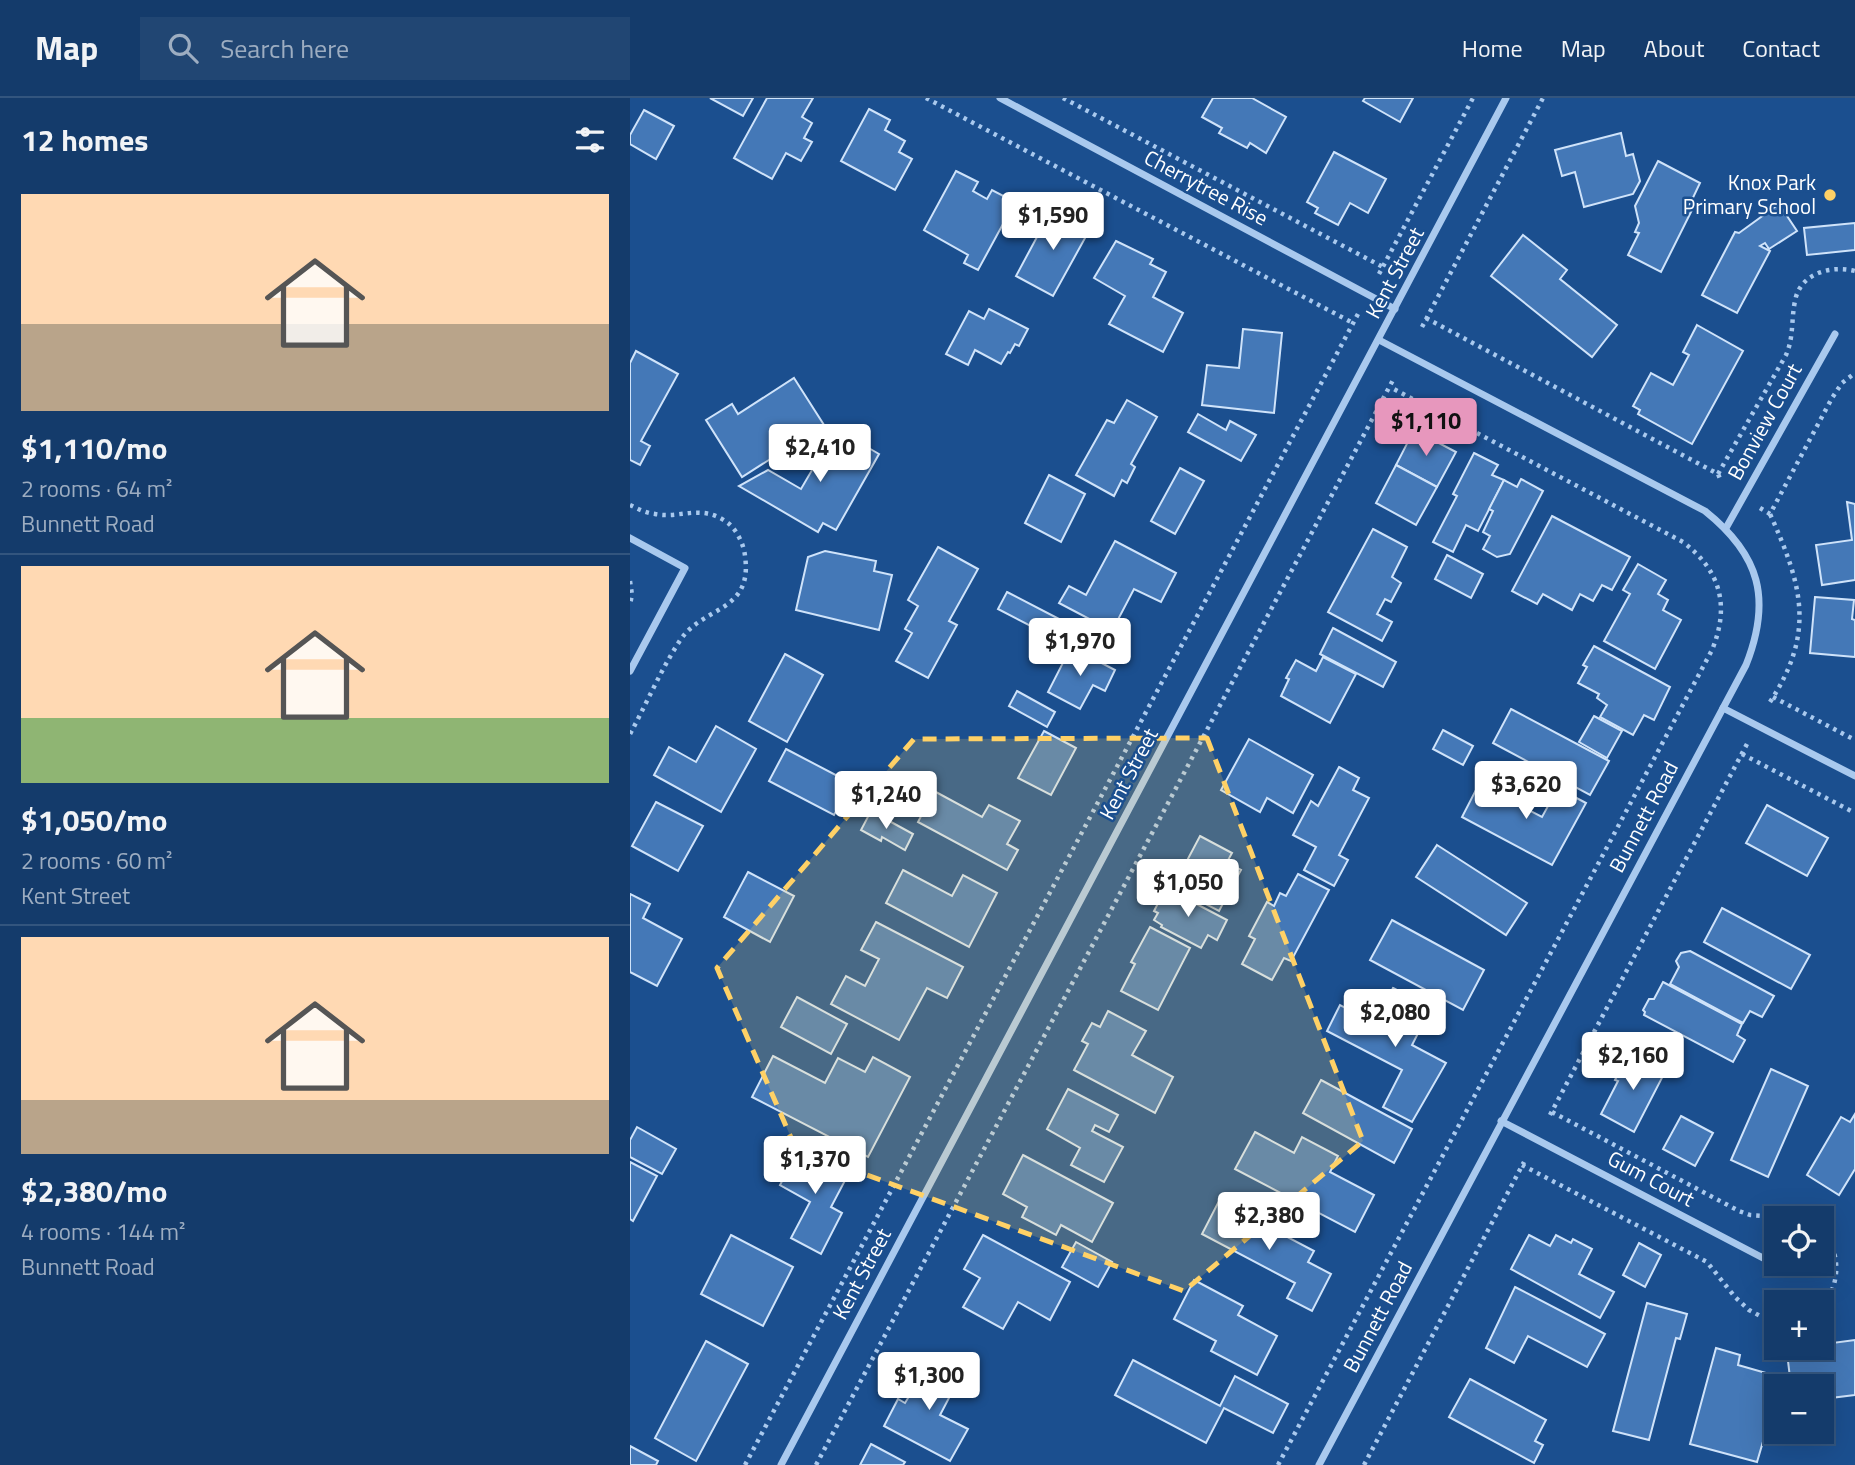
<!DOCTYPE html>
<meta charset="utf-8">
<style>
:root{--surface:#143b6b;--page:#214673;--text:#f1f3f6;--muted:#9dadc1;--line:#33557e;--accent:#e797bd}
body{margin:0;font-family:"Titillium Web",sans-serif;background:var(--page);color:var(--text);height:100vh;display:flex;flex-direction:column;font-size:26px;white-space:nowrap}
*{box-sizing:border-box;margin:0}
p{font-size:23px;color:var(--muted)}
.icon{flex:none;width:38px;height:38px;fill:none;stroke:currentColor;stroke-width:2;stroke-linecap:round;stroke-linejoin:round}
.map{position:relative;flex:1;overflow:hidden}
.drawer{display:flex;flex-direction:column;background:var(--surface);width:630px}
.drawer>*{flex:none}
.controls{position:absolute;left:1134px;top:1108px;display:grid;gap:14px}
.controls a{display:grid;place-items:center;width:70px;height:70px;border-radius:0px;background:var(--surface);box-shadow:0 7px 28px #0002,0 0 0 2px var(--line);font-size:35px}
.price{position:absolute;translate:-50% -60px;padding:0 16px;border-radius:7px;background:#fff;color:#222;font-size:23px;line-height:46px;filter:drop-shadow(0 2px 4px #0008)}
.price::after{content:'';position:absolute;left:50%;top:42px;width:21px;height:16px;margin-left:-10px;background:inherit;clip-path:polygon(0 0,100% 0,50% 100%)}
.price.selected{background:var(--accent);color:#111}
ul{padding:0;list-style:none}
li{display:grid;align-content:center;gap:14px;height:371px;padding:0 21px}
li+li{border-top:2px solid var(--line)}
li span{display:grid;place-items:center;height:217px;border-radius:0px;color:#555}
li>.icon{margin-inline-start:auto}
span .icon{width:126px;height:126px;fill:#fffc;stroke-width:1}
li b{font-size:30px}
h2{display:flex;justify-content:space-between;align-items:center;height:84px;padding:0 21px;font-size:30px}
header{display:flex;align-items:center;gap:42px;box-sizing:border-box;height:98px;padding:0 35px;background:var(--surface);border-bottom:2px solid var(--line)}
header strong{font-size:33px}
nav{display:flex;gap:38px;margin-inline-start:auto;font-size:24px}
.search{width:490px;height:63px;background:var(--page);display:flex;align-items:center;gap:18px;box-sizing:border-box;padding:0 24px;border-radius:0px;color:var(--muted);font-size:26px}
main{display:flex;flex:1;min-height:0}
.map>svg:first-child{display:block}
.building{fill:#4478b7;stroke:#cfe3fa;stroke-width:2}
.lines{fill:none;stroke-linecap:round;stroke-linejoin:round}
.path{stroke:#a9c9ee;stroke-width:4.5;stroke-dasharray:3.5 5;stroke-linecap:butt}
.street{stroke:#a9c9ee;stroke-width:7}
.marked{fill:#ffd166;fill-opacity:0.2;stroke:#ffd166;stroke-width:5;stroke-dasharray:14 9;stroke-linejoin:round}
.poi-dot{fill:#ffd166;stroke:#1b4f8f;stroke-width:2.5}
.labels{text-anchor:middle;stroke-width:5;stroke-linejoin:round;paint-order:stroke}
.poi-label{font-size:21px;fill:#fff;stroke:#1b4f8f;text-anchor:end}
.street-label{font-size:21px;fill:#fff;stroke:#1b4f8f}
</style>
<header>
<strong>Map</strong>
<div class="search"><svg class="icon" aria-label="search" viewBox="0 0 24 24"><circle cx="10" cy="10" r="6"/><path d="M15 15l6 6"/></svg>Search here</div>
<nav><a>Home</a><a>Map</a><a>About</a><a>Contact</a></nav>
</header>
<main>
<section class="drawer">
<h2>12 homes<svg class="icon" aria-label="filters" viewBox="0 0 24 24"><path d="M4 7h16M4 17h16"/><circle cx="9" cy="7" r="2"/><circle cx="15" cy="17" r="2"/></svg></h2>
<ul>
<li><span style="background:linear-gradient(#ffd9b3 60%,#b9a48a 0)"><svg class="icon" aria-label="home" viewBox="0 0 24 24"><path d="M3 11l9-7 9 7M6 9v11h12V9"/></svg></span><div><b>$1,110/mo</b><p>2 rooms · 64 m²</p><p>Bunnett Road</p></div></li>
<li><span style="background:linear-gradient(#ffd9b3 70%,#8fb573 0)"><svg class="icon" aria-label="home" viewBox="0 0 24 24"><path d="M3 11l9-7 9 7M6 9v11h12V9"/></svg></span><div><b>$1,050/mo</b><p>2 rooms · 60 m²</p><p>Kent Street</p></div></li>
<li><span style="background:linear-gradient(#ffd9b3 75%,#b9a48a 0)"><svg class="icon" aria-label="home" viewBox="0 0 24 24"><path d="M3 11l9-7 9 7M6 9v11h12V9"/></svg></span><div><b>$2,380/mo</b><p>4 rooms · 144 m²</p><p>Bunnett Road</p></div></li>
</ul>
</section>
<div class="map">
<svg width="1225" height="1367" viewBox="0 0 1225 1367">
<rect width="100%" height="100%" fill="#1b4f8f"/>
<g class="building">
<polygon points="80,0 123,0 113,18"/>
<polygon points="137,0 183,0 172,19 182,25 174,40 182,44 171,63 156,55 142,81 104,60"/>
<polygon points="583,0 622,0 656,19 636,55 620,45 617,50 589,35 592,30 572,19"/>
<polygon points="735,0 783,0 770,24 733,3"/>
<polygon points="239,11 260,22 255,32 275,43 269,54 282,61 265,92 211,63"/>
<polygon points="14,12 44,28 26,61 0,46 0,37"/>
<polygon points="991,35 996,58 1003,56 1010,83 1003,96 954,109 945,74 932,78 925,52"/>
<polygon points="704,54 756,81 738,115 720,105 708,127 685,115 688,110 677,104"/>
<polygon points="1028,63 1070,85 1059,108 1063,110 1031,174 998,157 1009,135 1005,134 1009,125 1005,108"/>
<polygon points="326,73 348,84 343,93 357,101 362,92 385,104 348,172 334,165 338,157 294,132"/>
<polygon points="1149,106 1167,133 1139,151 1135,145 1130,148 1140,153 1107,215 1072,197 1105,134 1109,135"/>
<polygon points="422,111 460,131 423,198 386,178"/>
<polygon points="1225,125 1225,152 1177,157 1174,130"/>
<polygon points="893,137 937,172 930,181 987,227 962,259 861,178"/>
<polygon points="486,143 523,161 520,166 536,174 523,199 553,215 533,254 479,226 495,198 464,180"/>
<polygon points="359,211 398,231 389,248 385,246 380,255 378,254 371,266 345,252 338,267 316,256 339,213 354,221"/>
<polygon points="1067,227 1113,253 1062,346 1008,316 1010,312 1003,308 1021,275 1043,287 1059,257 1053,254"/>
<polygon points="613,231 652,235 644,315 572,307 577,267 609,270"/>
<polygon points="6,253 48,276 11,343 20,348 10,367 0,362 0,265"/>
<polygon points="164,280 194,327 112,379 76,322 102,306 108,316"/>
<polygon points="497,302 527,319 501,366 505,369 497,385 492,382 484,398 446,377 477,322 484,325"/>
<polygon points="568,316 596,332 600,323 626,337 611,363 558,334"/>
<polygon points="206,331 249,356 206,432 193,425 188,434 109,388 138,372 171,391"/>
<polygon points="784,332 826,354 807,389 766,367"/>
<polygon points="844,355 868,367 862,377 874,382 848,433 836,427 823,454 803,444 827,398 823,396"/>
<polygon points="766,367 807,389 786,427 746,405"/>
<polygon points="550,370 574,383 545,436 521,423"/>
<polygon points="419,377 455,396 431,444 395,425"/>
<polygon points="891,381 913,393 880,456 867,459 853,451 860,438 853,434 863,413 859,411 874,382 887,389"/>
<polygon points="1217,404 1225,406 1225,482 1192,487 1186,447 1222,442"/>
<polygon points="922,418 1000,459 982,492 972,487 963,503 950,496 942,512 913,496 907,506 882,493"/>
<polygon points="743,431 777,449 762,479 771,485 761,504 755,501 747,516 762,524 752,543 698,514"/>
<polygon points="485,443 546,475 531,504 504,491 482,533 429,505 439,488 456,497"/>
<polygon points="308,449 348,471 319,523 327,527 298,580 266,563 282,535 275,531 288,508 278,502"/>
<polygon points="195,453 246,463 244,473 262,477 249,532 166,512 178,459"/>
<polygon points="817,457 853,476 841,500 805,481"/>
<polygon points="1008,466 1036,482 1028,496 1038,502 1033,512 1051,522 1025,571 974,543 1000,496 993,492"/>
<polygon points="377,494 431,522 422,539 368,511"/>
<polygon points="1185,499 1224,502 1222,521 1225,522 1225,559 1180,555"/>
<polygon points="703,530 766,564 753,589 690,556"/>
<polygon points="964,548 1040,589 1024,622 1014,617 1003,637 970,619 977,607 967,600 969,596 948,585 957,569 953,567"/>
<polygon points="441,549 485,572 475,593 463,587 450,611 418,594"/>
<polygon points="155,556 193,577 157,644 119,623"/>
<polygon points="693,559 726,576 700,625 651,598 659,581 656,580 666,562 686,573"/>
<polygon points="387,593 425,614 417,629 379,608"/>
<polygon points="881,611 979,663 960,697 863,645"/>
<polygon points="964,618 992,633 977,660 949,644"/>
<polygon points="86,628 126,651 91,714 24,677 39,649 66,664"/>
<polygon points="813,632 843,648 833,667 803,651"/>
<polygon points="414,633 446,650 421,697 388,680"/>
<polygon points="619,641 683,677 663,715 637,700 630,714 591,692"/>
<polygon points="156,651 221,685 204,717 139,683"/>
<polygon points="709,669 729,680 723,692 739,700 709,757 718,762 704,788 674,772 686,749 663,737 681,703 688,708"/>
<polygon points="849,686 912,719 928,690 956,705 922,767 832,719"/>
<polygon points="304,693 352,719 359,707 390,723 377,746 388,752 377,772 288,724"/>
<polygon points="26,704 73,728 48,773 2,748"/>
<polygon points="1137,707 1198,740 1177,778 1116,745"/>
<polygon points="241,713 283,736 275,752 252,739 251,743 231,732"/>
<polygon points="570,738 602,755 597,764 611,772 589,813 543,789"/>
<polygon points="807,747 897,805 876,837 786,779"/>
<polygon points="273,772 322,798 333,777 367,795 339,849 256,805"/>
<polygon points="118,774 164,798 140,844 94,819"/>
<polygon points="668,776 699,792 661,863 654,860 642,882 612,866 625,841 619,838 637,804 644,808 650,795 656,798"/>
<polygon points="536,790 597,822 587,842 578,837 571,850 531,829 532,827 524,822 528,815 524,813"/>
<polygon points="0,796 20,806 13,820 52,841 27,888 0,874"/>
<polygon points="1092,810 1180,857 1161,891 1074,844"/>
<polygon points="762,822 854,872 833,912 740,862"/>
<polygon points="246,824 333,869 317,900 297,890 269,942 201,906 216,878 235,888 249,861 231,852"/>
<polygon points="520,829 560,850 528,912 491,893 505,866 501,864"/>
<polygon points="1060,853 1144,898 1132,919 1120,913 1113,925 1040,886 1049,869 1046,863 1051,855"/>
<polygon points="1033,884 1112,926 1107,937 1115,942 1103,964 1014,917 1015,914 1013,912 1019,901 1024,901"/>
<polygon points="763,890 801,910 782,947 816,965 782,1024 753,1009 772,972 697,933 710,907 745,925"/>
<polygon points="167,899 217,926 201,956 151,929"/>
<polygon points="478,913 516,933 502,957 543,979 525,1015 444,972 458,946 452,943 462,925 470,929"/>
<polygon points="1004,955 1036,972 1004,1034 971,1016 988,983 985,982 992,968 995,970"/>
<polygon points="143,958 195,985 208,960 235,974 243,959 280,979 238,1059 122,999"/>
<polygon points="1141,971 1178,988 1138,1079 1101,1062"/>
<polygon points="691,982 782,1031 764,1065 673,1015"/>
<polygon points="438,991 488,1017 479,1034 465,1027 462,1033 493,1049 474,1084 441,1067 450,1050 417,1031"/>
<polygon points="1225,1016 1225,1071 1209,1097 1177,1077 1211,1019 1220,1024"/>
<polygon points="1051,1018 1083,1035 1065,1068 1033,1051"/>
<polygon points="7,1029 46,1051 32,1076 0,1059 0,1042"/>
<polygon points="625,1034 664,1055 672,1039 708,1058 700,1074 744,1097 725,1134 605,1071"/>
<polygon points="171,1047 220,1073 201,1109 212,1115 191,1156 161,1140 180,1104 150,1087"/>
<polygon points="393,1057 483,1105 462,1144 431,1127 426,1137 392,1119 397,1109 373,1096"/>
<polygon points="0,1064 27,1078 3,1123 0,1121"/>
<polygon points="589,1103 684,1153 678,1164 701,1176 682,1213 657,1200 665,1185 572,1136"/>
<polygon points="101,1137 163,1169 133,1228 71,1196"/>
<polygon points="353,1137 440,1184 420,1222 388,1204 373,1231 333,1209 350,1180 334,1171"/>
<polygon points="899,1137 920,1148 926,1137 941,1145 943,1141 962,1151 949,1176 984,1194 970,1220 881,1171"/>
<polygon points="446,1144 482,1164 468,1189 432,1169"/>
<polygon points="1009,1145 1031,1157 1015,1189 993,1177"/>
<polygon points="564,1182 613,1208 608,1217 647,1238 627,1277 581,1253 586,1243 544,1221"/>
<polygon points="885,1189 975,1236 957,1269 898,1238 884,1265 856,1250"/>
<polygon points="1017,1205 1057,1216 1050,1241 1046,1240 1019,1342 983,1333"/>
<polygon points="1225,1242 1225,1297 1192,1301 1192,1288 1161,1288 1158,1263 1203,1256 1202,1245"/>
<polygon points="76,1243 118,1266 66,1363 25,1340"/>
<polygon points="1086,1250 1110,1257 1108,1267 1143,1277 1142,1313 1127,1364 1060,1346"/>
<polygon points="304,1258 330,1271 318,1295 321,1296 310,1317 338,1331 320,1363 254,1328 268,1301 275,1305"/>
<polygon points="503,1262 590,1308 605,1278 658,1306 643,1335 594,1310 576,1345 485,1297"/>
<polygon points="840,1281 916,1322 905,1343 913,1347 904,1365 819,1319"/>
<polygon points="241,1346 275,1364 273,1367 230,1367"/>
<polygon points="0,1348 28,1363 26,1367 0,1367"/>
</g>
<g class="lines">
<g class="path">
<polyline points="296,0 723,225"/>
<polyline points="433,0 753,169"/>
<polyline points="749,176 843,0"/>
<polyline points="796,220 1088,376 1091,383"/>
<polyline points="792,229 913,0"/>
<path d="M1088,376L1156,257C1164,239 1161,222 1165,203C1170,175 1201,167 1225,173"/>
<path d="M0,407C8,411 16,415 25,416C51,421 71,405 98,425C107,432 114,447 115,458C123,514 74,508 51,541C31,571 17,605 0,636"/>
<polyline points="1130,410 1140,416 1202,300 1212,285 1225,275"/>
<polyline points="0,483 2,497 0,506"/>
<polyline points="1143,599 1225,642"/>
<path d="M1140,604C1186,534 1172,487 1140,416"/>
<polyline points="1112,656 1225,715"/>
<polyline points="922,1014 1109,1113 1120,1117 1166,1120"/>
<polyline points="920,1017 1117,646"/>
<polyline points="892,1067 1077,1164 1105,1199 1119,1212 1132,1219 1146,1222"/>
<path d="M1192,1134C1212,1155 1210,1187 1192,1209"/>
<polyline points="115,1367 728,216"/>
<polyline points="186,1367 763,282"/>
<path d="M648,1367L1082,552C1100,508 1091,473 1053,444L760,289"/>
<polyline points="734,1367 894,1064"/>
</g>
<g class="street">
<polyline points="370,0 765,211"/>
<polyline points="1096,430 1205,236"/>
<polyline points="0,440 55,470 0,573"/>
<polyline points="1093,610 1225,678"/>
<polyline points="871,1023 1154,1171"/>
<polyline points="151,1367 876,0"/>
<path d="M689,1367L1116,567C1142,501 1130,457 1075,413L749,242"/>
</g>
</g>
<path class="marked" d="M577,640L733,1043L554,1193L166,1051L87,870L284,641Z"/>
<circle class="poi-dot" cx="1200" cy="97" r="7"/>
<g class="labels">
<g class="poi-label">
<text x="1186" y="92">Knox Park<tspan x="1186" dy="24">Primary School</tspan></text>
</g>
<g class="street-label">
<text transform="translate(576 90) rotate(28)" y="7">Cherrytree Rise</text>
<text transform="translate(765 175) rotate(-62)" y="7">Kent Street</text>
<text transform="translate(1135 324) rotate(-61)" y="7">Bonview Court</text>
<text transform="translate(499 676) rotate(-62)" y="7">Kent Street</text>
<text transform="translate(1014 719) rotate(-62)" y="7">Bunnett Road</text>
<text transform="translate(1021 1081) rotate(28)" y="7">Gum Court</text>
<text transform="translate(232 1176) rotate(-62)" y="7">Kent Street</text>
<text transform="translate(748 1219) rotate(-62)" y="7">Bunnett Road</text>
</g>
</g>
</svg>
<div class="controls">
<a><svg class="icon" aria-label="locate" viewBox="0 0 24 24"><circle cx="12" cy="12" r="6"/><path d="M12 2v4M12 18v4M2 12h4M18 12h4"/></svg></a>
<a>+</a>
<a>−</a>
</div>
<b class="price" style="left:423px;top:154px">$1,590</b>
<b class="price selected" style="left:796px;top:360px">$1,110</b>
<b class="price" style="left:190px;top:386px">$2,410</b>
<b class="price" style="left:450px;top:580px">$1,970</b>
<b class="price" style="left:896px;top:723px">$3,620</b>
<b class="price" style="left:256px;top:733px">$1,240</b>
<b class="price" style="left:558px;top:821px">$1,050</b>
<b class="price" style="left:765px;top:951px">$2,080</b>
<b class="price" style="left:1003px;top:994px">$2,160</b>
<b class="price" style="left:185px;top:1098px">$1,370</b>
<b class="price" style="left:639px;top:1154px">$2,380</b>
<b class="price" style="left:299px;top:1314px">$1,300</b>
</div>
</main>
